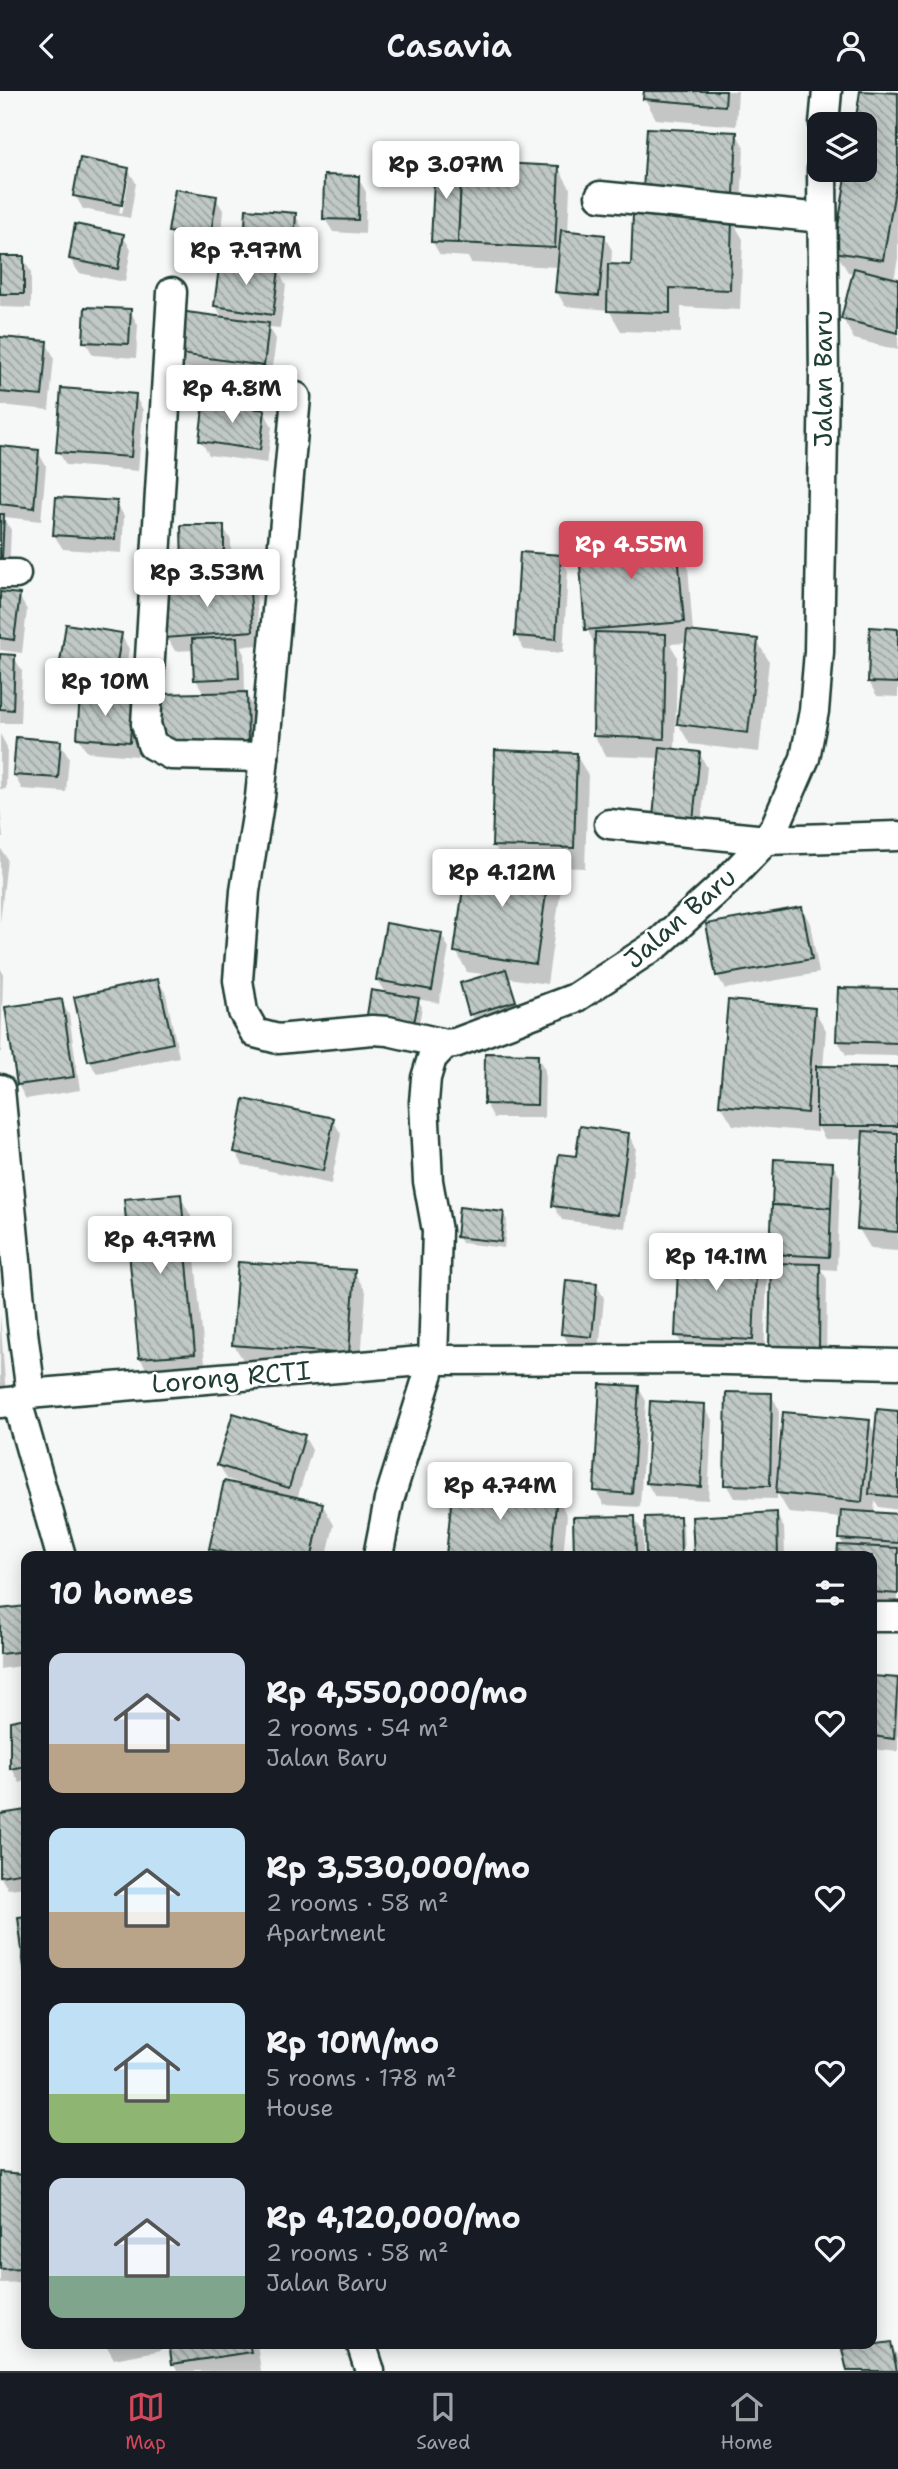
<!DOCTYPE html>
<meta charset="utf-8">
<style>
:root{--surface:#171b24;--page:#242831;--text:#f1f3f6;--muted:#9ea1a6;--line:#363941;--accent:#d1495b}
body{margin:0;font-family:"Shantell Sans",sans-serif;background:var(--page);color:var(--text);height:100vh;display:flex;flex-direction:column;font-size:26px;white-space:nowrap}
*{box-sizing:border-box;margin:0}
p{font-size:23px;color:var(--muted)}
.icon{flex:none;width:38px;height:38px;fill:none;stroke:currentColor;stroke-width:2;stroke-linecap:round;stroke-linejoin:round}
.map{position:relative;flex:1;overflow:hidden}
.side{position:absolute;left:21px;top:1460px;width:856px;height:798px;display:flex;flex-direction:column;background:var(--surface);border-radius:14px;box-shadow:0 4px 18px #0003}
.side>*{flex:none}
.tools{position:absolute;left:807px;top:21px;display:grid;gap:14px}
.tools a{display:grid;place-items:center;width:70px;height:70px;border-radius:14px;background:var(--surface);box-shadow:0 4px 18px #0003;font-size:35px}
.price{position:absolute;translate:-50% -60px;padding:0 16px;border-radius:7px;background:#fff;color:#222;font-size:23px;line-height:46px;filter:drop-shadow(0 2px 4px #0008)}
.price::after{content:'';position:absolute;left:50%;top:42px;width:21px;height:16px;margin-left:-10px;background:inherit;clip-path:polygon(0 0,100% 0,50% 100%)}
.price.on{background:var(--accent);color:#fff}
ul{padding:0;list-style:none}
li{display:flex;align-items:center;gap:21px;height:175px;padding:0 28px}
li span{display:grid;place-items:center;flex:none;width:196px;height:140px;border-radius:14px;color:#555}
li>.icon{margin-inline-start:auto}
span .icon{width:84px;height:84px;fill:#fffc;stroke-width:1}
li b{font-size:30px}
h2{display:flex;justify-content:space-between;align-items:center;height:84px;padding:0 28px;font-size:30px}
header{display:flex;justify-content:space-between;align-items:center;height:91px;padding:0 28px;background:var(--surface);font-size:32px;font-weight:600}
.tabs{display:flex;justify-content:space-around;align-items:center;height:98px;border-top:2px solid var(--line);background:var(--surface);font-size:19px;color:var(--muted)}
.tabs a{display:grid;justify-items:center;gap:4px}
.tabs .on{color:var(--accent)}
.map>svg:first-child{display:block}
.shadow{fill:#0003;fill-rule:evenodd}
.building{fill:url(#building-back-hatch);stroke:#1f3d34;stroke-width:2}
.lines{fill:none;stroke-linecap:round;stroke-linejoin:round}
.minor-casing{stroke:#1f3d34;stroke-width:33}
.minor{stroke:#fff;stroke-width:28}
.labels{text-anchor:middle;stroke-width:5;stroke-linejoin:round;paint-order:stroke}
.street-label{font-size:26px;fill:#1f3d34;stroke:#fff}
</style>
<header><svg class="icon" aria-label="back" viewBox="0 0 24 24"><path d="M15 5l-7 7 7 7"/></svg>Casavia<svg class="icon" aria-label="person" viewBox="0 0 24 24"><circle cx="12" cy="8" r="4"/><path d="M4 21q1-7 8-7t8 7"/></svg></header>
<div class="map">
<svg width="898" height="2280" viewBox="0 0 898 2280">
<defs>
<pattern id="building-back-hatch" width="6" height="6" patternUnits="userSpaceOnUse" patternTransform="scale(1.75)"><rect width="6" height="6" fill="#c0c9c6"/><path d="M-1 5l2 2M0 0l6 6M5-1l2 2" fill="none" stroke="#9ba4a2"/></pattern>
</defs>
<rect width="100%" height="100%" fill="#f6f7f7"/>
<filter id="ink" filterUnits="userSpaceOnUse"><feTurbulence type="fractalNoise" baseFrequency=".0143" numOctaves="2"/><feDisplacementMap in="SourceGraphic" scale="14" xChannelSelector="R" yChannelSelector="G"/><feConvolveMatrix kernelMatrix="1 2 1 2 8 2 1 2 1" color-interpolation-filters="sRGB"/></filter>
<g filter="url(#ink)">
<g class="shadow">
<polygon points="645,0 738,0 736,35 656,28 645,8"/>
<polygon points="862,0 898,3 898,167 894,189 898,190 898,259 854,248 843,228 854,182 848,181 836,161 849,79 864,79 864,33 857,33"/>
<polygon points="736,42 744,56 741,117 653,112"/>
<polygon points="558,76 570,97 568,142 604,145 612,159 611,175 632,176 731,128 743,148 740,219 681,216 681,242 621,240 609,219 565,215 557,201 559,176 471,172 468,166 440,164 432,150"/>
<path d="M128,78L136,92L130,127L83,118L75,104ZM125,88H129L122,123L119,122Z"/>
<polygon points="358,87 366,101 365,143 333,141 325,128"/>
<polygon points="216,107 224,121 217,161 178,154 170,140"/>
<polygon points="295,124 303,138 301,168 254,164 246,150"/>
<polygon points="122,144 131,158 125,191 79,182 70,168"/>
<polygon points="0,167 23,167 31,181 31,217 0,216"/>
<polygon points="278,180 286,194 280,237 269,236 276,248 271,288 183,276 175,262 223,228 216,215"/>
<polygon points="130,220 138,234 136,267 93,264 85,250"/>
<polygon points="0,248 46,252 54,266 49,319 0,314"/>
<polygon points="135,305 143,319 138,380 66,374 58,360"/>
<polygon points="264,321 272,335 267,372 209,364 201,350"/>
<polygon points="0,357 38,361 46,375 41,430 4,426 11,439 9,482 0,481"/>
<polygon points="116,411 124,425 122,462 63,458 54,444"/>
<polygon points="223,436 231,449 231,492 248,490 256,504 260,554 241,555 244,562 245,601 254,617 255,666 205,604 196,589 194,559 175,560 167,546 212,493 212,490 192,490 184,476"/>
<polygon points="675,442 687,462 693,542 757,550 769,570 759,661 690,653 678,633 687,552 670,553 677,565 675,660 699,662 707,676 700,744 661,667 606,665 594,645 596,556 587,538"/>
<polygon points="560,466 568,480 563,562 524,559 516,545"/>
<polygon points="0,503 19,505 27,519 22,562 0,559"/>
<polygon points="898,539 898,606 877,605 869,591"/>
<polygon points="121,544 129,558 120,607 132,608 140,622 137,665 87,661 79,647 96,603 68,598 60,584"/>
<polygon points="0,565 14,566 22,580 20,632 0,632"/>
<polygon points="0,643 7,656 6,698 0,698"/>
<polygon points="60,652 69,666 66,701 22,698 14,684"/>
<polygon points="576,664 588,684 585,777 549,776 561,797 547,893 509,887 522,924 479,937 471,923 490,884 467,881 456,860 503,769 494,754"/>
<polygon points="0,716 3,747 0,747"/>
<polygon points="0,756 7,768 0,832"/>
<polygon points="802,818 810,832 819,882 725,898 717,884"/>
<polygon points="441,843 449,857 439,912 417,908 422,916 418,938 373,931 369,924 386,903 377,889"/>
<polygon points="0,877 3,882 1,961 0,961"/>
<polygon points="158,890 166,903 179,966 97,983 89,969"/>
<polygon points="898,900 898,965 846,964 838,950"/>
<polygon points="61,910 69,924 80,999 26,1008 18,994"/>
<polygon points="814,919 826,939 823,977 898,978 898,1160 871,1158 859,1138 864,1048 825,1048 818,1036 818,1041 733,1034 721,1014"/>
<polygon points="537,965 545,979 544,1027 494,1027 486,1013"/>
<polygon points="333,1029 341,1043 331,1093 243,1074 235,1060"/>
<polygon points="628,1043 636,1057 625,1137 562,1129 554,1115 577,1067"/>
<polygon points="832,1072 840,1086 837,1179 821,1178 827,1188 826,1271 772,1163"/>
<polygon points="180,1105 191,1125 206,1283 152,1287 140,1267 126,1109"/>
<polygon points="503,1123 507,1129 504,1157 462,1152 458,1146"/>
<polygon points="756,1161 767,1181 764,1268 689,1265 677,1245"/>
<polygon points="354,1181 366,1201 360,1282 246,1274 234,1254"/>
<polygon points="596,1193 604,1207 599,1260 571,1257 563,1243"/>
<polygon points="0,1223 6,1304 0,1305"/>
<polygon points="638,1296 646,1310 640,1416 604,1414 596,1400"/>
<polygon points="771,1304 779,1318 778,1362 869,1331 876,1344 898,1322 898,1419 879,1416 875,1410 874,1423 898,1425 898,1516 872,1514 872,1465 845,1456 840,1448 842,1427 789,1422 777,1401 777,1408 734,1407 726,1393"/>
<polygon points="704,1315 712,1329 708,1409 655,1406 647,1392"/>
<polygon points="304,1345 312,1359 297,1408 322,1413 334,1434 327,1465 215,1465 211,1458 243,1393 227,1388 219,1374"/>
<polygon points="556,1404 567,1425 563,1465 448,1465"/>
<polygon points="776,1423 784,1437 785,1465 695,1465"/>
<polygon points="634,1427 643,1441 643,1465 575,1465"/>
<polygon points="679,1427 683,1433 684,1465 648,1465"/>
<polygon points="26,1517 26,1574 0,1578 0,1520"/>
<polygon points="872,1586 898,1589 898,1661 872,1658"/>
<polygon points="26,1629 26,1690 20,1692 12,1678 12,1631"/>
<polygon points="26,1721 26,1796 8,1798 0,1785 0,1724"/>
<polygon points="0,2083 24,2085 26,2089 26,2191 0,2192"/>
<polygon points="105,2252 161,2252 162,2259 114,2268"/>
<polygon points="170,2252 257,2252 261,2280 178,2280 173,2272"/>
<polygon points="890,2253 898,2266 898,2280 849,2280"/>
</g>
<g class="building">
<polygon points="644,0 726,0 725,15 643,8"/>
<polygon points="860,0 898,2 898,81 883,169 834,161 847,79 864,79 864,33 855,33"/>
<polygon points="647,37 737,41 734,103 643,99"/>
<polygon points="80,67 129,77 122,114 73,105"/>
<polygon points="435,68 462,70 458,152 431,151"/>
<polygon points="462,70 559,75 555,157 458,152"/>
<polygon points="324,84 359,85 358,129 323,128"/>
<polygon points="175,98 217,105 210,147 168,141"/>
<polygon points="246,118 296,122 294,154 244,151"/>
<polygon points="633,122 732,126 730,199 670,197 670,222 607,220 608,173 631,174"/>
<polygon points="75,133 124,143 118,178 69,168"/>
<polygon points="561,139 605,144 599,205 555,201"/>
<rect x="0" y="165" width="24" height="38"/>
<polygon points="220,169 279,178 273,224 214,215"/>
<polygon points="854,177 898,188 898,242 841,228"/>
<polygon points="85,216 131,218 129,253 83,251"/>
<polygon points="179,220 269,232 264,275 173,262"/>
<polygon points="0,246 47,250 42,305 0,301"/>
<polygon points="61,297 136,303 131,366 56,361"/>
<polygon points="204,310 265,319 260,359 199,350"/>
<polygon points="0,355 39,359 34,417 0,413"/>
<polygon points="56,406 117,410 115,448 53,444"/>
<polygon points="0,423 4,423 2,468 0,468"/>
<polygon points="181,434 224,434 224,477 182,477"/>
<polygon points="676,440 684,531 585,539 578,448"/>
<polygon points="520,461 561,464 556,548 515,545"/>
<polygon points="249,488 253,540 165,547 162,496"/>
<polygon points="0,501 20,503 14,549 0,547"/>
<polygon points="66,533 122,542 113,594 58,584"/>
<polygon points="870,536 898,538 898,592 868,591"/>
<polygon points="687,540 758,548 748,642 677,633"/>
<polygon points="595,541 666,543 664,648 593,645"/>
<polygon points="237,546 239,587 194,589 192,548"/>
<polygon points="0,563 15,564 13,619 0,618"/>
<polygon points="247,601 248,652 160,654 159,603"/>
<polygon points="80,603 133,607 130,651 77,647"/>
<polygon points="16,646 61,650 58,687 13,684"/>
<polygon points="660,656 700,661 693,730 653,726"/>
<polygon points="495,659 577,662 574,757 492,755"/>
<polygon points="468,762 550,775 536,873 454,861"/>
<polygon points="802,816 812,868 716,885 706,833"/>
<polygon points="386,832 442,842 432,899 376,889"/>
<polygon points="506,878 516,910 469,924 460,892"/>
<polygon points="158,888 173,952 88,970 74,906"/>
<polygon points="838,897 898,898 898,952 836,950"/>
<polygon points="371,899 419,907 414,932 367,924"/>
<polygon points="62,908 74,986 17,994 5,916"/>
<polygon points="728,909 815,917 807,1022 719,1014"/>
<polygon points="485,962 538,963 537,1014 484,1013"/>
<polygon points="816,975 898,976 898,1035 816,1035"/>
<polygon points="244,1008 334,1027 323,1080 234,1061"/>
<polygon points="580,1035 629,1042 618,1124 552,1115 559,1063 576,1065"/>
<polygon points="863,1040 898,1042 898,1141 857,1138"/>
<polygon points="774,1068 833,1071 831,1117 772,1114"/>
<polygon points="181,1103 195,1263 139,1267 124,1108"/>
<polygon points="772,1114 831,1117 829,1166 770,1163"/>
<polygon points="459,1116 504,1121 501,1151 456,1146"/>
<polygon points="679,1156 757,1159 753,1249 675,1245"/>
<polygon points="238,1171 355,1179 349,1263 232,1254"/>
<polygon points="771,1172 820,1173 819,1258 769,1257"/>
<polygon points="566,1189 597,1192 592,1246 561,1243"/>
<polygon points="600,1293 639,1295 632,1403 594,1400"/>
<polygon points="726,1301 772,1302 770,1395 724,1394"/>
<polygon points="650,1310 705,1313 701,1396 646,1392"/>
<polygon points="877,1318 898,1320 898,1406 869,1403"/>
<polygon points="783,1321 870,1329 862,1411 776,1402"/>
<polygon points="233,1322 305,1344 289,1397 217,1374"/>
<polygon points="224,1390 323,1412 312,1465 240,1465 209,1458"/>
<polygon points="453,1392 557,1403 551,1465 446,1465"/>
<polygon points="841,1419 898,1423 898,1452 839,1448"/>
<polygon points="777,1421 778,1465 694,1465 692,1426"/>
<polygon points="635,1425 636,1465 574,1465 573,1426"/>
<polygon points="680,1425 681,1465 646,1465 645,1426"/>
<polygon points="838,1454 898,1457 898,1503 872,1501 872,1465 837,1465"/>
<polygon points="26,1515 26,1560 0,1563 0,1518"/>
<polygon points="872,1585 898,1587 894,1648 872,1645"/>
<polygon points="26,1627 26,1675 10,1678 10,1630"/>
<polygon points="26,1719 26,1781 0,1785 0,1723"/>
<polygon points="26,1825 26,1884 25,1885 18,1826"/>
<polygon points="0,2081 25,2083 26,2177 0,2178"/>
<polygon points="891,2251 897,2280 847,2280 842,2258"/>
<polygon points="169,2252 249,2252 251,2261 172,2273"/>
</g>
<g class="lines">
<defs>
<g id="minor">
<polyline points="824,33 827,0"/>
<polyline points="600,105 822,127"/>
<polyline points="172,201 146,633 152,654 171,664 264,666 260,706 245,800 238,889 243,921 255,942 278,948 372,939 388,940 445,953"/>
<polyline points="0,483 16,483"/>
<polyline points="264,666 296,306"/>
<polyline points="609,733 766,749 898,745"/>
<polyline points="0,998 22,1233 30,1295 28,1303 17,1310 0,1312"/>
<polyline points="28,1303 433,1269 680,1268 898,1273"/>
<polyline points="17,1310 61,1465"/>
<polyline points="378,1465 389,1409 433,1269 437,1140 428,1090 424,1011 426,987 432,967 445,953 455,952 575,907 659,852 726,791 766,749 775,736 805,667 814,620 819,561 824,288 822,79"/>
<polyline points="872,1526 898,1526"/>
<polyline points="361,2252 370,2280"/>
</g>
</defs>
<use href="#minor" class="minor-casing"/>
<use href="#minor" class="minor"/>
</g>
</g>
<g class="labels">
<g class="street-label">
<text transform="translate(823 288) rotate(-90)" y="9">Jalan Baru</text>
<text transform="translate(680 827) rotate(-41)" y="9">Jalan Baru</text>
<text transform="translate(231 1286) rotate(-5)" y="9">Lorong RCTI</text>
</g>
</g>
</svg>
<div class="tools">
<a><svg class="icon" aria-label="layers" viewBox="0 0 24 24"><path d="M12 4l9 5-9 5-9-5zM3 14l9 5 9-5"/></svg></a>
</div>
<b class="price" style="left:446px;top:110px">Rp 3.07M</b>
<b class="price" style="left:246px;top:196px">Rp 7.97M</b>
<b class="price" style="left:232px;top:334px">Rp 4.8M</b>
<b class="price on" style="left:631px;top:490px">Rp 4.55M</b>
<b class="price" style="left:207px;top:518px">Rp 3.53M</b>
<b class="price" style="left:105px;top:627px">Rp 10M</b>
<b class="price" style="left:502px;top:818px">Rp 4.12M</b>
<b class="price" style="left:160px;top:1185px">Rp 4.97M</b>
<b class="price" style="left:716px;top:1202px">Rp 14.1M</b>
<b class="price" style="left:500px;top:1431px">Rp 4.74M</b>
<section class="side">
<h2>10 homes<svg class="icon" aria-label="filters" viewBox="0 0 24 24"><path d="M4 7h16M4 17h16"/><circle cx="9" cy="7" r="2"/><circle cx="15" cy="17" r="2"/></svg></h2>
<ul>
<li><span style="background:linear-gradient(#c9d6e8 65%,#b9a48a 0)"><svg class="icon" aria-label="home" viewBox="0 0 24 24"><path d="M3 11l9-7 9 7M6 9v11h12V9"/></svg></span><div><b>Rp 4,550,000/mo</b><p>2 rooms · 54 m²</p><p>Jalan Baru</p></div><svg class="icon" aria-label="heart" viewBox="0 0 24 24"><path d="M12 20l-8-8c-3-5 5-10 8-4 3-6 11-1 8 4z"/></svg></li>
<li><span style="background:linear-gradient(#bfe0f5 60%,#b9a48a 0)"><svg class="icon" aria-label="home" viewBox="0 0 24 24"><path d="M3 11l9-7 9 7M6 9v11h12V9"/></svg></span><div><b>Rp 3,530,000/mo</b><p>2 rooms · 58 m²</p><p>Apartment</p></div><svg class="icon" aria-label="heart" viewBox="0 0 24 24"><path d="M12 20l-8-8c-3-5 5-10 8-4 3-6 11-1 8 4z"/></svg></li>
<li><span style="background:linear-gradient(#bfe0f5 65%,#8fb573 0)"><svg class="icon" aria-label="home" viewBox="0 0 24 24"><path d="M3 11l9-7 9 7M6 9v11h12V9"/></svg></span><div><b>Rp 10M/mo</b><p>5 rooms · 178 m²</p><p>House</p></div><svg class="icon" aria-label="heart" viewBox="0 0 24 24"><path d="M12 20l-8-8c-3-5 5-10 8-4 3-6 11-1 8 4z"/></svg></li>
<li><span style="background:linear-gradient(#c9d6e8 70%,#7fa58c 0)"><svg class="icon" aria-label="home" viewBox="0 0 24 24"><path d="M3 11l9-7 9 7M6 9v11h12V9"/></svg></span><div><b>Rp 4,120,000/mo</b><p>2 rooms · 58 m²</p><p>Jalan Baru</p></div><svg class="icon" aria-label="heart" viewBox="0 0 24 24"><path d="M12 20l-8-8c-3-5 5-10 8-4 3-6 11-1 8 4z"/></svg></li>
</ul>
</section>
</div>
<nav class="tabs">
<a class="on"><svg class="icon" aria-label="map" viewBox="0 0 24 24"><path d="M3 6l6-2 6 2 6-2v14l-6 2-6-2-6 2zM9 4v14M15 6v14"/></svg>Map</a>
<a><svg class="icon" aria-label="saved" viewBox="0 0 24 24"><path d="M7 4h10v16l-5-4-5 4z"/></svg>Saved</a>
<a><svg class="icon" aria-label="home" viewBox="0 0 24 24"><path d="M3 11l9-7 9 7M6 9v11h12V9"/></svg>Home</a>
</nav>
